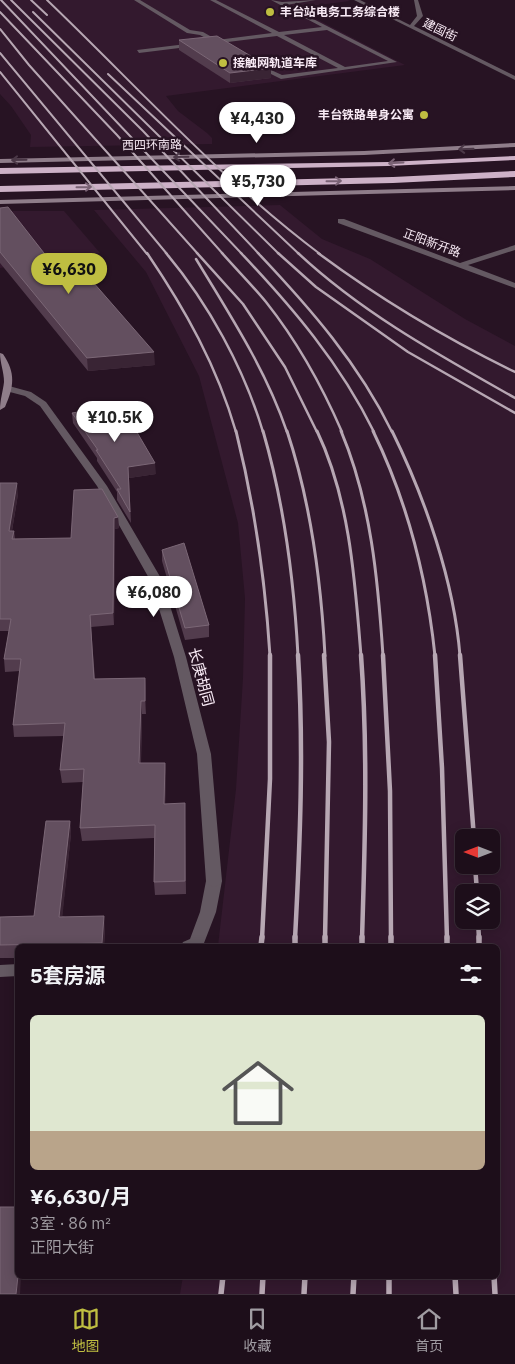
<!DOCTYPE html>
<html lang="zh">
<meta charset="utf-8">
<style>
:root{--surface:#1d0e1a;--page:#251723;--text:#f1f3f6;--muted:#a09ca2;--line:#3b2e39;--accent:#bfbe41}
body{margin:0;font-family:"IBM Plex Sans","Noto Sans SC",sans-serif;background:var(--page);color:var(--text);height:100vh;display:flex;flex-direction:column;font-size:19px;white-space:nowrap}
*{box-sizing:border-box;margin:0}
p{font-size:16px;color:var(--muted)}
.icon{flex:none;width:28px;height:28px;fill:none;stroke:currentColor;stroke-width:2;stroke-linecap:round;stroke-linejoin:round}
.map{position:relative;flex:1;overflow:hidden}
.details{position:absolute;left:15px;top:944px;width:485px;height:335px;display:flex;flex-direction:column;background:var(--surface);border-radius:8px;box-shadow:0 2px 12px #0003,0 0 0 1px var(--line)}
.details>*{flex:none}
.needle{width:32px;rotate:270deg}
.controls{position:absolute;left:455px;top:829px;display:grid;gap:10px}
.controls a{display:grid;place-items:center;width:45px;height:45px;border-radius:8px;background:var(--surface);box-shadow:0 2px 12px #0003,0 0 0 1px var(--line);font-size:25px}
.price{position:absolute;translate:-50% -42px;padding:0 11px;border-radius:18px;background:#fff;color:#222;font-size:16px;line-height:32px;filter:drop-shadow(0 1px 2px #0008)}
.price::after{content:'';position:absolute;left:50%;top:30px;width:15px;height:11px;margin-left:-8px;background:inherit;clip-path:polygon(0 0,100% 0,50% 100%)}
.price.current{background:var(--accent);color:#111}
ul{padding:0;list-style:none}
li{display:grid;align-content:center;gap:10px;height:265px;padding:0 15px}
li+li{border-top:1px solid var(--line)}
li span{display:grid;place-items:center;height:155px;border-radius:8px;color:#555}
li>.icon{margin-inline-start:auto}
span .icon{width:90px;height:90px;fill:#fffc;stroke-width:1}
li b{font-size:21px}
h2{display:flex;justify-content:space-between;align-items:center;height:60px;padding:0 15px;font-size:21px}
.tabs{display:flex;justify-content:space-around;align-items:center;height:70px;border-top:1px solid var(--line);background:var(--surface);font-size:14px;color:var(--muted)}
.tabs a{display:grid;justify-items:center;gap:2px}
.tabs .current{color:var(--accent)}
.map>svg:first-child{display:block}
.built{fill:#33192e;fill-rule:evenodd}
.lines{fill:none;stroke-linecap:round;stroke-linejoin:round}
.lane{fill:#645962;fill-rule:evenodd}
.street{fill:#645962;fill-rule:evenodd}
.secondary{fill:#8f7d8a;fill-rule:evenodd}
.highway{fill:#cdb1c7;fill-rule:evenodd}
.rail-far4{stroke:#b7a7b3;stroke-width:2}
.rail-far3{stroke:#b7a7b3;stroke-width:2.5}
.rail-far2{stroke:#b7a7b3;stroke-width:3}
.rail-far1{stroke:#b7a7b3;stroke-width:4.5}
.rail{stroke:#b7a7b3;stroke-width:5.5}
.wall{fill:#523c4d}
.shaded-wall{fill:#392434}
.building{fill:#634f5f;stroke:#7b6776}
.oneway{stroke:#4b3847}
.oneway2{stroke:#7a6275}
.poi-dot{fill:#bfbe41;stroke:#271323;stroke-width:2}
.labels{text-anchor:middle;stroke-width:5;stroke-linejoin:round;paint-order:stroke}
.far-poi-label{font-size:12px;font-weight:bold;fill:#f8eaf5;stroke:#271323;text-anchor:start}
.far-street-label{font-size:12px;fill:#f8eaf5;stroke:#271323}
.street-label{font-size:15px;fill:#f8eaf5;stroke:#271323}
</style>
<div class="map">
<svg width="515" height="1294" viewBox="0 0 515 1294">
<rect width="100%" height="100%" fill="#271323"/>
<g class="built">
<polygon points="0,0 348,0 350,1 295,8 405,65 166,96 178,111 207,133 212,138 212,144 30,147 31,135 11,106 0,94"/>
<path d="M280,205L322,239L370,259L465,319L515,346V1294H180L183,1276H498V946H218L236,789L243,678L245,598L238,523L199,376L146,272L94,210ZM464,838H491V865H464ZM464,892H491V920H464Z"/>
<polygon points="0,211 64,211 100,253 0,268"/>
</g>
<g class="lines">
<g class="lane">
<path d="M134,0H140L190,30L203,32L217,40L272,33L210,0H216L279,32L322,27L271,0L282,2L316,0L286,5L397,62L281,79L255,66L260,65L282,75L338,68L277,36L139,53L137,50L211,41L200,35L187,33ZM327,30L388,61L345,67L284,35Z"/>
<polygon points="338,219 344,219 460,263 515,245 515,250 468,265 515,283 515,288 338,223"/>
<polygon points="214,875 219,877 222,881 216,912 204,943 202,946 181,946 183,942 190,939 200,912 206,881 209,877"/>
<polygon points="18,964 18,976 0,977 0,965"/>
</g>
<g class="street">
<polygon points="354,0 360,0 410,25 417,16 414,0 418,0 423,16 414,26 515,76 515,80"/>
<polygon points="9,386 31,392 46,402 107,486 162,580 186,657 211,754 222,881 219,885 214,887 209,885 206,881 197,754 174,657 150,580 97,486 40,406 25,396 6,391 4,389"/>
</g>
<g class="secondary">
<polygon points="515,143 515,147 364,155 0,163 0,159 364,151"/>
<polygon points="515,186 515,190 0,204 0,200"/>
<path d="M0,353L3,354C16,373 14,387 5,407L0,410C0,400 3,391 4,382C4,372 0,363 0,353Z"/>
</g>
<g class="highway">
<polygon points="515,156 515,160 388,166 0,174 0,168 388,162"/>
<polygon points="515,171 515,177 393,183 0,192 0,186 393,177"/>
</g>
<g class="rail-far4">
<polyline points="1,0 242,254"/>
<polyline points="11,0 143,131 259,254"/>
<polyline points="31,0 47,15"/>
<path d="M47,0C137,86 220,179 320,254"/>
<polyline points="0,12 117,135 223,254"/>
<polyline points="33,12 279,254"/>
<polyline points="0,29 29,65 198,254"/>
<polyline points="0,53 167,254"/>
<polyline points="0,72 147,254"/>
<polyline points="108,74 299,254"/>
</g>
<g class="rail-far3">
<path d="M147,253C185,309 217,366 236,432"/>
<path d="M166,253C208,303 244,368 263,432"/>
<polyline points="197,253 243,304 285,367 317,432"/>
<path d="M222,253C236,269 252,285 266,302C297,341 322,386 342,432"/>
<path d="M241,253C293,308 340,363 374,432"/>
<path d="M258,253C310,308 359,364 392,432"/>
<polyline points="278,253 316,287 408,352 515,413"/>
<path d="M298,253C362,313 439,355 515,398"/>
<path d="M318,253C380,299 445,338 515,372"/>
<path d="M196,259C230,315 266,370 287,432"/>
</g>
<g class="rail-far2">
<path d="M236,431C255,507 265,577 270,656"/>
<path d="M263,431C284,503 294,580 298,656"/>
<path d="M287,431C311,503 321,580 325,656"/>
<path d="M317,431C350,500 355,581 361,656"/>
<path d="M341,431C371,502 378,580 383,656"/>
<path d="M373,431C407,501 427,579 435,656"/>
<path d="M392,431C425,498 454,581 460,656"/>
</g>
<g class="rail-far1">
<polyline points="324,655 329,742 325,939"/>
<path d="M361,655C368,750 365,844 362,939"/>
<polyline points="383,655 390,791 391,939"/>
<polyline points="435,655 442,768 447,939"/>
<polyline points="460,655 474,838"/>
<polyline points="475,865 477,892"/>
<polyline points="478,920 479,939"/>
<polyline points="262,939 270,779 270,655"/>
<path d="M295,939C300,844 304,750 298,655"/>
</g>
<g class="rail">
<polyline points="391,937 391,946"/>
<polyline points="447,937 447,946"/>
<polyline points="479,937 479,946"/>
<polyline points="261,946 262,937"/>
<polyline points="295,946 295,937"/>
<polyline points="325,946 325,937"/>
<polyline points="362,946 362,937"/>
<polyline points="389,1276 389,1294"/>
<polyline points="455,1276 456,1294"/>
<polyline points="494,1276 495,1294"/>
<polyline points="221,1294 223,1276"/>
<polyline points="262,1294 263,1276"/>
<polyline points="304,1294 305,1276"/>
<polyline points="353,1294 354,1276"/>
</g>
</g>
<g class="wall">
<polygon points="179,40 271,78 230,83 179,50"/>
<polygon points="0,208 51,262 155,365 88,371 0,263"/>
<polygon points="72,413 156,474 129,478 131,523 117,500 117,492 97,461 97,458 73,423"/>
<polygon points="0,483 18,494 12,531 14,531 15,539 71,538 118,517 119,528 115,529 114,625 91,627 95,679 145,678 146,714 142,714 141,763 165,763 166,776 165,804 185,816 186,894 155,895 154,882 154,838 82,841 80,828 83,782 62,783 60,770 64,736 14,737 13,725 20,671 5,672 4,659 9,631 0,631"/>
<polygon points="162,550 209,625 209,637 185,640 162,561"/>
<polygon points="70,821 71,834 62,916 105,929 104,946 18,946 18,958 0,958 0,917 34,916"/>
</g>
<g class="shaded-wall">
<polygon points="271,68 271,78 230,83 230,73"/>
<polygon points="154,352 155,365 88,371 87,358"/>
<polygon points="155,463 156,474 129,478 131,523 128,467"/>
<polygon points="17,483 18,494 10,542 9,531"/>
<polygon points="118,517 119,528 115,529 114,625 113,613 114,518"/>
<polygon points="145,678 146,690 146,714 145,701"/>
<polygon points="141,701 142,714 140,776 139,763"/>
<polygon points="165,763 166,776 165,817 164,804"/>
<polygon points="70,821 71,834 61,930 59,917"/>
<polygon points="104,916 105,929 104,946 102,946"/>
<polygon points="18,1276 21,1276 20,1294 16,1294"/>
</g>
<g class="building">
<polygon points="217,36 271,68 230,73 179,40"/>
<polygon points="8,207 51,262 72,258 154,352 87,358 0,252 0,208"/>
<polygon points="121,405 155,463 128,467 130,512 117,489 121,489 96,450 98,450 72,413"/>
<polygon points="0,483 17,483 9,531 14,531 12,539 71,538 74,490 102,489 118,517 114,518 113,613 90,615 94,679 145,678 145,701 141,701 139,763 165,763 164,804 185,803 185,881 154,882 155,825 80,828 84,769 60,770 65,723 13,725 21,659 4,659 11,619 0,619"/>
<polygon points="184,543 209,625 185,628 162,550"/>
<polygon points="46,821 70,821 59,917 104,916 102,943 0,945 0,917 34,916"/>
<polygon points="0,1207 18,1207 18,1276 16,1294 0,1294"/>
</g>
<defs><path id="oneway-shaft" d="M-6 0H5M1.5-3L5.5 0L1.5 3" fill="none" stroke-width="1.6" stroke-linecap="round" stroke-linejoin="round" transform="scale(1.25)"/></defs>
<g class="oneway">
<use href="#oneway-shaft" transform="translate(466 149) rotate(178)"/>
<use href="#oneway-shaft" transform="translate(181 157) rotate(179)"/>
<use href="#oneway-shaft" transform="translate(19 160) rotate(179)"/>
</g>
<g class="oneway2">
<use href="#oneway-shaft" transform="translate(396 163) rotate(177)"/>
<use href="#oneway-shaft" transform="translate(334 181) rotate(-1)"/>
<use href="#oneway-shaft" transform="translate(84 187) rotate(-1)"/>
</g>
<g class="poi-dot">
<circle cx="270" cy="12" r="5"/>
<circle cx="223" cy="63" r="5"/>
<circle cx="424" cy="115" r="5"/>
</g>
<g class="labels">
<g class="far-poi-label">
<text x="280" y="16">丰台站电务工务综合楼</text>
<text x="233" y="67">接触网轨道车库</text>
<text x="414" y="119" text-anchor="end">丰台铁路单身公寓</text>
</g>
<g class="far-street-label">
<text transform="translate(440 30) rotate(26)" y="4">建国街</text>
<text transform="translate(152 145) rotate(-1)" y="4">西四环南路</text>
<text transform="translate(432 243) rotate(20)" y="4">正阳新开路</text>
</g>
<g class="street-label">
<text transform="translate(201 677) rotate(75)" y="5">长庚胡同</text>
</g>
</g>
</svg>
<div class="controls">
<a><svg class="needle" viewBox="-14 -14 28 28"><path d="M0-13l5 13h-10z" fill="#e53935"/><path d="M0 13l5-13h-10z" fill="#a09ca2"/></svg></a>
<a><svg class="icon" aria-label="layers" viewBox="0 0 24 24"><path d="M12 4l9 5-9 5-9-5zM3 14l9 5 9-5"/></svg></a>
</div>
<b class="price" style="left:257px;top:144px">¥4,430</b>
<b class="price" style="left:258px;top:207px">¥5,730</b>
<b class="price current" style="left:69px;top:295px">¥6,630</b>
<b class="price" style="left:115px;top:443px">¥10.5K</b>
<b class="price" style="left:154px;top:618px">¥6,080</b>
<section class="details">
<h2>5套房源<svg class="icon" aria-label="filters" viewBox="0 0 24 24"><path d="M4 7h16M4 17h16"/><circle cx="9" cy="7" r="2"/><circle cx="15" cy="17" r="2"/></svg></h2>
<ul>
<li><span style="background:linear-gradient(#dfe7d0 75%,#b9a48a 0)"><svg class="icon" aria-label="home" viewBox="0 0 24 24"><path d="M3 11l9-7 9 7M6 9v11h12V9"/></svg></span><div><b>¥6,630/月</b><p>3室 · 86 m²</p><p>正阳大街</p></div></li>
</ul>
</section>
</div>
<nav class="tabs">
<a class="current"><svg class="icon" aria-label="map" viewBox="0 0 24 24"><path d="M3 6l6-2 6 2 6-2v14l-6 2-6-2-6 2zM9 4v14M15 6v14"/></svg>地图</a>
<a><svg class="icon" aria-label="saved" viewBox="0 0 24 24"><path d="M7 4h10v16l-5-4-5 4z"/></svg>收藏</a>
<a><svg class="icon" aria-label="home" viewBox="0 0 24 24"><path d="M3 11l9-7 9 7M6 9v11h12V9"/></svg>首页</a>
</nav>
